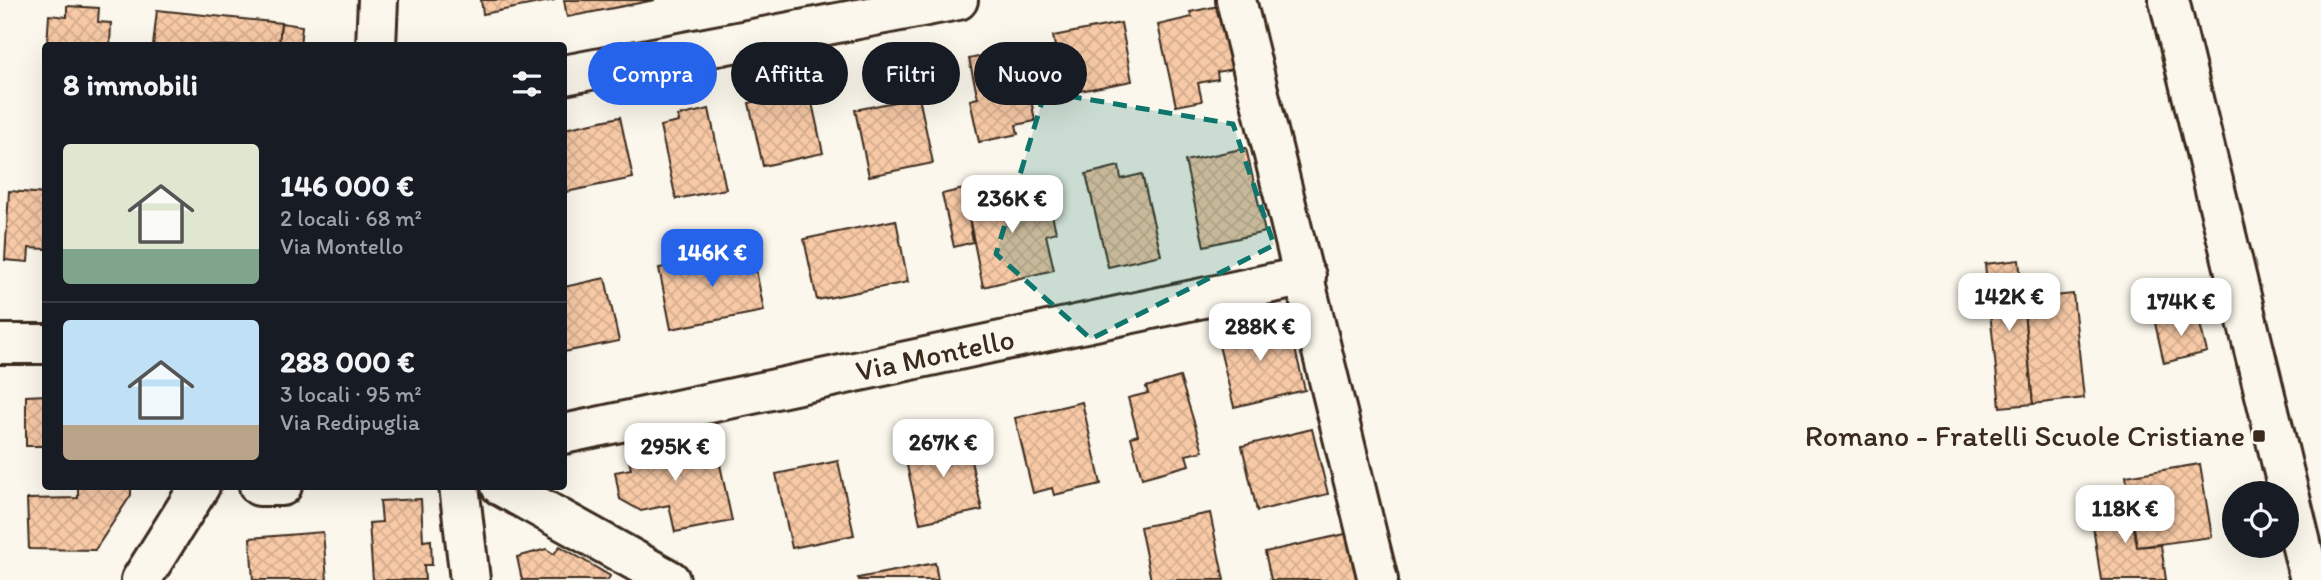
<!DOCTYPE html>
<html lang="it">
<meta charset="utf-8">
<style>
:root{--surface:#171b24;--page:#242831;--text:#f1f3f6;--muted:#9ea1a6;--line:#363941;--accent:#2563eb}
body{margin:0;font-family:Itim,sans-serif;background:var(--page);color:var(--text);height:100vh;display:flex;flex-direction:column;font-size:26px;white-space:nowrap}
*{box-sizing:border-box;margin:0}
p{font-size:23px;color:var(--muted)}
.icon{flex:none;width:38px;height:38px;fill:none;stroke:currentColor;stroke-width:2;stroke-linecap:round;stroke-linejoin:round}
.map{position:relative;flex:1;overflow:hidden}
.drawer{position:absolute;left:42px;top:42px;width:525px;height:448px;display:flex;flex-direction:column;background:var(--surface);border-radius:7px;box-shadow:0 7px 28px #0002}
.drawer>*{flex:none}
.hud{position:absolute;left:588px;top:42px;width:665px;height:63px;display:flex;gap:14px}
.fabs{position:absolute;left:2222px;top:481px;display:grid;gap:14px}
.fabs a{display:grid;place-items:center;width:77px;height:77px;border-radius:50%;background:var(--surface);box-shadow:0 7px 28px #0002;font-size:35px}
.price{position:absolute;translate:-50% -60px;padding:0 16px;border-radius:14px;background:#fff;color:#222;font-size:23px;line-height:46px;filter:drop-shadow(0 2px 4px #0008)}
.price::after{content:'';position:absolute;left:50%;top:42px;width:21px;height:16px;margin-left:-10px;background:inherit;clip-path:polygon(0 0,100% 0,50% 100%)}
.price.active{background:var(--accent);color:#fff}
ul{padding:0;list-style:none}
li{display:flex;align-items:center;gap:21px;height:175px;padding:0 21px}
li+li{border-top:2px solid var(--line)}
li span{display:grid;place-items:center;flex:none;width:196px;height:140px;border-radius:7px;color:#555}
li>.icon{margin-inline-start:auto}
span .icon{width:84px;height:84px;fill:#fffc;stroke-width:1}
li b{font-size:30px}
h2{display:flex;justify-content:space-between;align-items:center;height:84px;padding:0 21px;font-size:30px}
.pill{padding:0 24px;border-radius:32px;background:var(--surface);box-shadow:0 7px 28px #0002;font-size:24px;line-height:63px}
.pill.active{background:var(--accent);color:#fff}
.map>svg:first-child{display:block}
.building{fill:url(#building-cross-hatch);stroke:#3b2a1e;stroke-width:2}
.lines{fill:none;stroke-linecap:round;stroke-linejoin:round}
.minor-casing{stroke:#3b2a1e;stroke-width:44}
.major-casing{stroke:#3b2a1e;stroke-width:44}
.minor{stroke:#fbf7ec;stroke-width:38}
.major{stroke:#fbf7ec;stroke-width:38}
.marked{fill:#0f766e;fill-opacity:0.2;stroke:#0f766e;stroke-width:5;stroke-dasharray:14 9;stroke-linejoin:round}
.poi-dot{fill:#3b2a1e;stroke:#fbf7ec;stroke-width:2.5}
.labels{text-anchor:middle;stroke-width:5;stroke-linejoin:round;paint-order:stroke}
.street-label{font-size:30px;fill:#3b2a1e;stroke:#fbf7ec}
.poi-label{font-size:30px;fill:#3b2a1e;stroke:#fbf7ec;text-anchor:end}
</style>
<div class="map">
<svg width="2321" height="580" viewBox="0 0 2321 580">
<defs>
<pattern id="building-cross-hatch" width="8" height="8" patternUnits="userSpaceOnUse" patternTransform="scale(1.75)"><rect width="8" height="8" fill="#f7c9a6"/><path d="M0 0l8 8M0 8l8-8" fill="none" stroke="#d5ad8e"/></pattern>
</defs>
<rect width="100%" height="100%" fill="#fbf7ec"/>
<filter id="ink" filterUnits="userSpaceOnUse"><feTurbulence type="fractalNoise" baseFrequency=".0143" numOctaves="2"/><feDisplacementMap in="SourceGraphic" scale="14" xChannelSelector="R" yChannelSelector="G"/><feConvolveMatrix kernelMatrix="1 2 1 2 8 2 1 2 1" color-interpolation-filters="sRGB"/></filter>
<g filter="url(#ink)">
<g class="building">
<polygon points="481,0 555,0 483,14"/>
<polygon points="564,0 655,0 567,17"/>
<polygon points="1223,5 1237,68 1217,72 1218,79 1198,83 1202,101 1176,106 1158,25 1192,17 1190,12"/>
<polygon points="67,6 99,8 98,22 111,23 110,46 47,46 49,15 67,17"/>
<polygon points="157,10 281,23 279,46 153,46"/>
<polygon points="281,23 302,26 300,46 279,46"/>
<polygon points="1121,23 1132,81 1064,94 1053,36"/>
<polygon points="1019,48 1024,69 1032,68 1037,92 1030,94 1035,121 1016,125 1018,134 979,142 970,100 978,98 969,59"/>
<polygon points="809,89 823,153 763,166 749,103"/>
<polygon points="919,97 933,163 869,176 855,110"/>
<polygon points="709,109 726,189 676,199 660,126 679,122 678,116"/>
<polygon points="620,117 633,178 566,192 564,129"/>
<polygon points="1246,148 1265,232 1204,246 1185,161"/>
<polygon points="1119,166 1121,179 1142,174 1161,255 1108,267 1086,174"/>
<polygon points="994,182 997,193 988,196 988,201 967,207 973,242 954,247 942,194"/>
<polygon points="1023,187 1025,194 1046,189 1056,232 1046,235 1054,270 983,287 967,207 988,201 988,196"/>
<polygon points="9,191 46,194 46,249 29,248 28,262 5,260"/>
<polygon points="896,220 908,282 817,300 804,239"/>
<polygon points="752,249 764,311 671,329 659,268"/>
<polygon points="2019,260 2033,404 2000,407 1985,264"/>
<polygon points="605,278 619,341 564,352 564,287"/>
<polygon points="2073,294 2084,398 2033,404 2023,299"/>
<polygon points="2197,312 2207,352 2164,363 2155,323"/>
<polygon points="1271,320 1291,333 1305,390 1234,407 1216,333"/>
<polygon points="1180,377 1203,451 1186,455 1189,465 1142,478 1131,437 1138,435 1128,398 1148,393 1146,387"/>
<polygon points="46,395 46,446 26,446 26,396"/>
<polygon points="1082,402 1101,484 1054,495 1052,488 1033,493 1015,418"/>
<polygon points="1312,429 1328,494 1257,511 1242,446"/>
<polygon points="691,434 698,464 719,460 732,521 675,532 669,505 641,511 620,499 615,472 631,469 626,447"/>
<polygon points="965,434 982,510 920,523 903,448"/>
<polygon points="838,461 854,535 792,548 776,474"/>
<polygon points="2200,464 2212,537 2137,547 2126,476"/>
<polygon points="78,486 131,486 131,495 95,550 29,549 27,499 78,498"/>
<polygon points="2127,486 2137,547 2161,545 2166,580 2101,580 2092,519 2112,516 2108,489"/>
<polygon points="421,499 423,541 431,540 432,565 424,565 425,580 373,580 369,523 382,522 380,501"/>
<polygon points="1210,513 1224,580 1151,580 1140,527"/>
<polygon points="323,532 327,580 253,580 250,538"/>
<polygon points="1354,532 1365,580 1271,580 1265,552"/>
<polygon points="560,546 610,576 608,580 522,580 517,557 546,549 554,554"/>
<polygon points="935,563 938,580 859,580 858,578"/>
</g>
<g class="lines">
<defs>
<g id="minor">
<polyline points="1236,0 1378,580"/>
<polyline points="376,46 378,0"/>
<polyline points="564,75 958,0"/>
<polyline points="0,344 46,344"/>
<polyline points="564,434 1306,276"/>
<polyline points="259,486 282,486"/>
<polyline points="459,486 470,580"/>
<polyline points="501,486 670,580"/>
<polyline points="141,580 200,486"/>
</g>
<polyline id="major" points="2169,0 2310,580"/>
</defs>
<use href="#minor" class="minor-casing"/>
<use href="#major" class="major-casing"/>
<use href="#minor" class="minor"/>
<use href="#major" class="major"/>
</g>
</g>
<path class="marked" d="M1045,92L1233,124L1274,245L1091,339L996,254Z"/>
<rect class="poi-dot" x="2252" y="429" width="14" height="14" rx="3.5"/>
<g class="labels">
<g class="street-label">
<text transform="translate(935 355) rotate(-12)" y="10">Via Montello</text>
</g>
<g class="poi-label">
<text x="2245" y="446">Romano - Fratelli Scuole Cristiane</text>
</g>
</g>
</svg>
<div class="fabs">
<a><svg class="icon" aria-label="locate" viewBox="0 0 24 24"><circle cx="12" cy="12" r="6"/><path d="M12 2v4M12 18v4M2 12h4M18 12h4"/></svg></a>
</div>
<b class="price" style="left:1012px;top:235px">236K €</b>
<b class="price active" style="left:712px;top:289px">146K €</b>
<b class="price" style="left:2009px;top:333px">142K €</b>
<b class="price" style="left:2181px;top:338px">174K €</b>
<b class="price" style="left:1260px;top:363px">288K €</b>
<b class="price" style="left:943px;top:479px">267K €</b>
<b class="price" style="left:675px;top:483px">295K €</b>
<b class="price" style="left:2125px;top:545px">118K €</b>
<div class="hud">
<a class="pill active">Compra</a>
<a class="pill">Affitta</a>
<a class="pill">Filtri</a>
<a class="pill">Nuovo</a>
</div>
<section class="drawer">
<h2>8 immobili<svg class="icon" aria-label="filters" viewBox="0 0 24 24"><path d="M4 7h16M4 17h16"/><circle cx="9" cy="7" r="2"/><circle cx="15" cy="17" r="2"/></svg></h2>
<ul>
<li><span style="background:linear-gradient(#dfe7d0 75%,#7fa58c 0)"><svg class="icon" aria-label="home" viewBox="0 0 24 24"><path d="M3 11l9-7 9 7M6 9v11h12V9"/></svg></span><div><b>146 000 €</b><p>2 locali · 68 m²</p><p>Via Montello</p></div></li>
<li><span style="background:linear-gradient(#bfe0f5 75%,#b9a48a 0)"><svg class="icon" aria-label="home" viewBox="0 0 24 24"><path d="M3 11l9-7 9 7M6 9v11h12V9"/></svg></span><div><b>288 000 €</b><p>3 locali · 95 m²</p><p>Via Redipuglia</p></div></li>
</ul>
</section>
</div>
